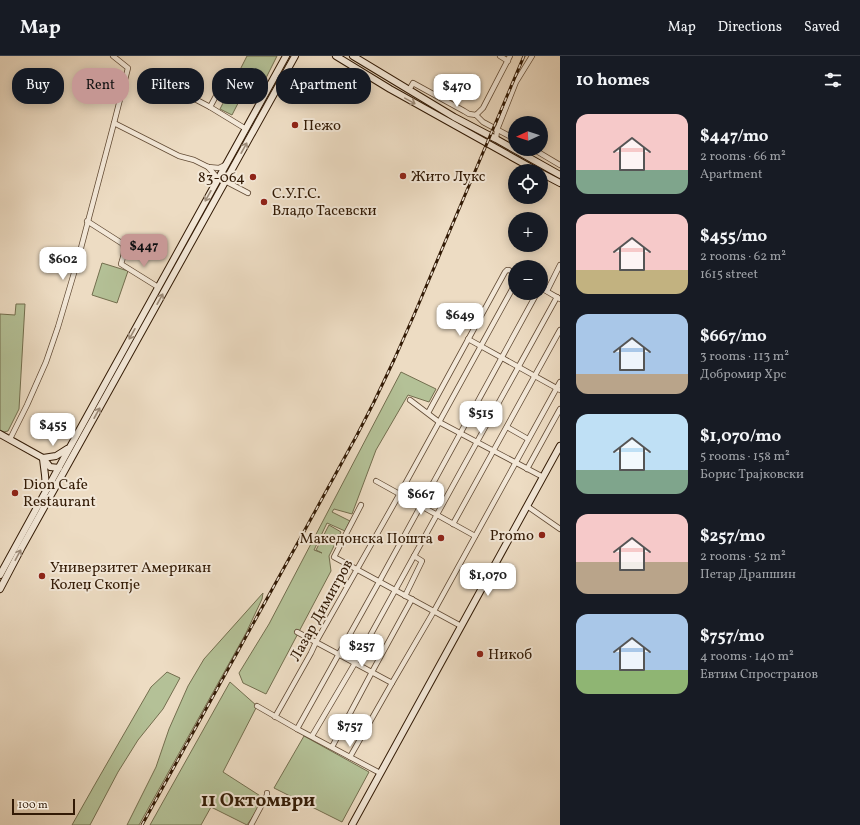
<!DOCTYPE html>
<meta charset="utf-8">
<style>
:root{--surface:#171b24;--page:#242831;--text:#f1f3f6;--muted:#9ea1a6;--line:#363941;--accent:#c59692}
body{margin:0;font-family:Vollkorn,serif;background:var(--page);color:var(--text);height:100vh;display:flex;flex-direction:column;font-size:15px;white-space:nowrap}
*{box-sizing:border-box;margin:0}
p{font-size:13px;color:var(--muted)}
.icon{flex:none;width:22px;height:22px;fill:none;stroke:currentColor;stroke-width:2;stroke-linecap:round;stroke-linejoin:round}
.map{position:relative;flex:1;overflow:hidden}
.drawer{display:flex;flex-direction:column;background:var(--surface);width:300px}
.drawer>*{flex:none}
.banner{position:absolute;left:12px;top:12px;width:380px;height:36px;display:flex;gap:8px}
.needle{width:26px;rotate:267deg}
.fabs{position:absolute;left:508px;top:60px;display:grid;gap:8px}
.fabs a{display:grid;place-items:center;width:40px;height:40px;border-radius:50%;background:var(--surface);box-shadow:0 2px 10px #0003;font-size:20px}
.scale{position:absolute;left:12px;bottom:10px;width:63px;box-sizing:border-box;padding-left:4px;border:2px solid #321a05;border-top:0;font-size:11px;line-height:14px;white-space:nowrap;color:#321a05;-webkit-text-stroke:3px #f3e8d8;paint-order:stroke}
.price{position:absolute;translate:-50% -34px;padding:0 9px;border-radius:8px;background:#fff;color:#222;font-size:13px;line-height:26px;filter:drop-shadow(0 1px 2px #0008)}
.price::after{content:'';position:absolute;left:50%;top:24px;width:12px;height:9px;margin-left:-6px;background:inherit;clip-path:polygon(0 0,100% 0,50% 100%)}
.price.current{background:var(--accent);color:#111}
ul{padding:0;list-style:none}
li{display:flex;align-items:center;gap:12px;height:100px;padding:0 16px}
li span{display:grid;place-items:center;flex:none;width:112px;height:80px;border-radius:12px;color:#555}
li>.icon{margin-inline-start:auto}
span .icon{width:48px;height:48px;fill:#fffc;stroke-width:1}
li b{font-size:17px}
h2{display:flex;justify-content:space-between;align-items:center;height:48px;padding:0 16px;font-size:17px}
.pill{padding:0 14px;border-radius:16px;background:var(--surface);box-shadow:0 2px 10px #0003;font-size:14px;line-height:36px}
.pill.current{background:var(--accent);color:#111}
header{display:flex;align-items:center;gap:24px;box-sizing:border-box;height:56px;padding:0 20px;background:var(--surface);border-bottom:1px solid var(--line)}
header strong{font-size:19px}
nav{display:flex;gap:22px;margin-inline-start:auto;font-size:14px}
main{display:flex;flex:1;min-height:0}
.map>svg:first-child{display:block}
.green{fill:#b4c197;stroke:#736e4e}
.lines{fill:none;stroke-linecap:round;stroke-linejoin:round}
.street-casing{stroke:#614a34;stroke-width:6}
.secondary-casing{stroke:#321a05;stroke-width:8}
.street{stroke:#f3e8d8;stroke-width:4.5}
.secondary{stroke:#f3e8d8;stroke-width:6}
.rail-casing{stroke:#321a05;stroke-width:3}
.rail{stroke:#f3e8d8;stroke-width:1.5;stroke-dasharray:4.5;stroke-linecap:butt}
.oneway{stroke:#9c8b79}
.poi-dot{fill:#8f2418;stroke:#f3e8d8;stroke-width:1.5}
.labels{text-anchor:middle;stroke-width:4;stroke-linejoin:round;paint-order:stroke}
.poi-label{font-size:15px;fill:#321a05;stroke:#f3e8d8;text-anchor:start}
.street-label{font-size:15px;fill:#321a05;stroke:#f3e8d8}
.district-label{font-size:19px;font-weight:bold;fill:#321a05;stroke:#f3e8d8}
</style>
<header>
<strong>Map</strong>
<nav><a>Map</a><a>Directions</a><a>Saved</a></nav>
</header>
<main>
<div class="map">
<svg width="560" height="769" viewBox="0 0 560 769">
<rect width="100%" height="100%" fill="#eddcc3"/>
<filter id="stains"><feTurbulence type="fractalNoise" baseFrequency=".005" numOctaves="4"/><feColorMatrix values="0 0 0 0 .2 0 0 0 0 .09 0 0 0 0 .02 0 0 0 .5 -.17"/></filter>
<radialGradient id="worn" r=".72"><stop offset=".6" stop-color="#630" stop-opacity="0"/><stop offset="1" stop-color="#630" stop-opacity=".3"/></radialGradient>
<g class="green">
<polygon points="247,0 277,0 266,22 254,16 232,59 220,53"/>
<polygon points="102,207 128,215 117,247 92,239"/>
<polygon points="16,248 25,248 19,353 8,375 4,376 0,375 0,258 15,259"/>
<polygon points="401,316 436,333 429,346 408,339 376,394 352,458 334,453 332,456 350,465 345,475 327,467 314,494 322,497 316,494 329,469 341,476 329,500 331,515 266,638 243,627 239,617 269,568"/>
<polygon points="263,537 262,543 246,577 139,769 127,769 156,711 169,673 188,630 204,603"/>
<polygon points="167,616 180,622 163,653 138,684 118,716 90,769 72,769 94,730 151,631"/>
<polygon points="230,626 257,650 223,716 265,743 247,769 211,751 201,769 150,769"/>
<polygon points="304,680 369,716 342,766 274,732"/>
</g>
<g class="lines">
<defs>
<g id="street">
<polyline points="500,0 508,5"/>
<polyline points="222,29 210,51 246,73"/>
<polyline points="409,34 413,27 464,55 469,58 476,59 483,52 510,0"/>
<polyline points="191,41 210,51"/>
<polyline points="476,59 483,66 515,83"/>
<polyline points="114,67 179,100 194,104 208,111 219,112 225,109"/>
<polyline points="496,83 497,74 516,26 532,0"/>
<polyline points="533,93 560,109"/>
<polyline points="208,111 215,119 216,126"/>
<polyline points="225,125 248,137"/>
<path d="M87,165L123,188C126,195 123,201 121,208L158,231"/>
<polyline points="541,232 560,243"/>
<polyline points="547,235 560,209"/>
<polyline points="468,283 560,334"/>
<polyline points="410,344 439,366 543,421"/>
<polyline points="428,357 505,216 507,214 509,214 515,218"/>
<polyline points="507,371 528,383"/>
<polyline points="10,383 27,349 46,306 58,271 77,207 114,67 128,12 113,0"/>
<polyline points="527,413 560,353"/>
<polyline points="376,425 475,480"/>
<polyline points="361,449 334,501 461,570"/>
<polyline points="527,450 560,473"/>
<polyline points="453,468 560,274"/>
<polyline points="405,540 422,505 414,500"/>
<polyline points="297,576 392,627"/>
<polyline points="257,650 297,673 380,717"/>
<polyline points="275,661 311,597 316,586 399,439 515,228"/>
<polyline points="297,673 379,526 537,237"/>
<polyline points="312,680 355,607 557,241"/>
<polyline points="332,691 372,616 412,543"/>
<polyline points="350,701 392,627 434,555 560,326"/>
<polyline points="251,769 267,739 267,737"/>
</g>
<g id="secondary">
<polyline points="336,0 390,33 537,115"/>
<polyline points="353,0 454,61 496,83 560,119"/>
<polyline points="541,117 560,127"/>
<polyline points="0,378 43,402 50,411 59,412"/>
<polyline points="43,402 56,400 67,393"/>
<polyline points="43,403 45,419 46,432"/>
<polyline points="0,519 69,393 286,0"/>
<polyline points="0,533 22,491 295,0"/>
<polyline points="352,769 560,390"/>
</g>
</defs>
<use href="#street" class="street-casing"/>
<use href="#secondary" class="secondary-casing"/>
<use href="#street" class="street"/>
<use href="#secondary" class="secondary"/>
<defs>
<polyline id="rail" points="142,769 301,481 357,379 373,348 394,304 414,259 524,0"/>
</defs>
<use href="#rail" class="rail-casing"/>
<use href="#rail" class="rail"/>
</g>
<defs><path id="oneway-shaft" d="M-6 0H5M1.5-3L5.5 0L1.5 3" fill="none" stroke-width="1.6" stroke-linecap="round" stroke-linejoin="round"/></defs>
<g class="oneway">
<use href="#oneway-shaft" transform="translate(410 45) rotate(29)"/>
<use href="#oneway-shaft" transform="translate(244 92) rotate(-61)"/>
<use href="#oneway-shaft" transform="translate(208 140) rotate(119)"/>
<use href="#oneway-shaft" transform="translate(160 243) rotate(-61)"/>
<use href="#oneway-shaft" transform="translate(132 278) rotate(119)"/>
<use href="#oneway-shaft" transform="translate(97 357) rotate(-61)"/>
<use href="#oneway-shaft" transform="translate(18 499) rotate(-62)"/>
</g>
<g class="poi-dot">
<circle cx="295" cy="69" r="4"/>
<circle cx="403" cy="120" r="4"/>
<circle cx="253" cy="121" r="4"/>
<circle cx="264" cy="146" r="4"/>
<circle cx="15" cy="437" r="4"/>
<circle cx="542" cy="479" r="4"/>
<circle cx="441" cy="482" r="4"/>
<circle cx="42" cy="520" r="4"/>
<circle cx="480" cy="598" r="4"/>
</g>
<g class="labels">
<g class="poi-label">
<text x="303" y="74">Пежо</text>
<text x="411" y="125">Жито Лукс</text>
<text x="245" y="126" text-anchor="end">83-064</text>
<text x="272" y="142">С.У.Г.С.<tspan x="272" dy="17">Владо Тасевски</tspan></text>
<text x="23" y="433">Dion Cafe<tspan x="23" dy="17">Restaurant</tspan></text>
<text x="534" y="484" text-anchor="end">Promo</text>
<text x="433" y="487" text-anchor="end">Македонска Пошта</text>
<text x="50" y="516">Универзитет Американ<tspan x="50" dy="17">Колеџ Скопје</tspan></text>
<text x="488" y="603">Никоб</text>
</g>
<g class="street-label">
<text transform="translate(321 554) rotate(-61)" y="5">Лазар Димитров</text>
</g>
<g class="district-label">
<text x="258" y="750">11 Октомври</text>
</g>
</g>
<rect width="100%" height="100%" filter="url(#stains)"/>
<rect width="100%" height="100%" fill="url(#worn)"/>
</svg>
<div class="fabs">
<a><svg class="needle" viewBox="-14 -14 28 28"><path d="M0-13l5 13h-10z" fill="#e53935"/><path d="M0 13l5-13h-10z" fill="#9ea1a6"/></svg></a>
<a><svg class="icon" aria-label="locate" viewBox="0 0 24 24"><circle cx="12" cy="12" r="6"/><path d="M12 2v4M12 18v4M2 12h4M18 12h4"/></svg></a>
<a>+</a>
<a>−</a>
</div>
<div class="scale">100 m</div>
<b class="price" style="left:457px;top:52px">$470</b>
<b class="price current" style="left:144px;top:212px">$447</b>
<b class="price" style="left:63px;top:225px">$602</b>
<b class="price" style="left:460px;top:281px">$649</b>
<b class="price" style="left:481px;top:379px">$515</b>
<b class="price" style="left:53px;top:391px">$455</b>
<b class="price" style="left:421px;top:460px">$667</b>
<b class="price" style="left:488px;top:541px">$1,070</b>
<b class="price" style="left:362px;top:612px">$257</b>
<b class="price" style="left:350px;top:692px">$757</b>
<div class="banner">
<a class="pill">Buy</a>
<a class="pill current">Rent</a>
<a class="pill">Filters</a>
<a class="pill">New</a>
<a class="pill">Apartment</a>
</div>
</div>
<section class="drawer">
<h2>10 homes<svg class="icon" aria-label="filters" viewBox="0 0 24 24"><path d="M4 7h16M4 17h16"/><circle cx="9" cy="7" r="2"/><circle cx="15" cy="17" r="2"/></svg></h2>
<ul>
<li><span style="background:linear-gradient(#f6c9c9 70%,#7fa58c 0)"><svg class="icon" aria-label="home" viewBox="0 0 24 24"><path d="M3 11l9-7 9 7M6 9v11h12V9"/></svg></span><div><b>$447/mo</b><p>2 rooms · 66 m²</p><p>Apartment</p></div></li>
<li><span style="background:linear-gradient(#f6c9c9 70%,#c2b280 0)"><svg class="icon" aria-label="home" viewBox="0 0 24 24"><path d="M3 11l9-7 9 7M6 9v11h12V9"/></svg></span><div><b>$455/mo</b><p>2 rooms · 62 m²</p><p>1615 street</p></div></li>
<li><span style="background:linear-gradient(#a9c7e8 75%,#b9a48a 0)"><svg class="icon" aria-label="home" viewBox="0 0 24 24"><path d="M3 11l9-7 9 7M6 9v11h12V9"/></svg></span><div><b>$667/mo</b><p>3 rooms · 113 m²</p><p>Добромир Хрс</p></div></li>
<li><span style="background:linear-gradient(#bfe0f5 70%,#7fa58c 0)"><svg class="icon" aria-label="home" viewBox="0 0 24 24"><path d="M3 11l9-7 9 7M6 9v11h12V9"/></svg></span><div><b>$1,070/mo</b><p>5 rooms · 158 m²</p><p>Борис Трајковски</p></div></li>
<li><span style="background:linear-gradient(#f6c9c9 60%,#b9a48a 0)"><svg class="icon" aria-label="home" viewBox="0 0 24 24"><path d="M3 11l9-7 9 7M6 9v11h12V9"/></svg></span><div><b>$257/mo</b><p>2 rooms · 52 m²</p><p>Петар Драпшин</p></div></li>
<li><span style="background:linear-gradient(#a9c7e8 70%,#8fb573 0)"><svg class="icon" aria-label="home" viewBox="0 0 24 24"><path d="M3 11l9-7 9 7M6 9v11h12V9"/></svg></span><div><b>$757/mo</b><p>4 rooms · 140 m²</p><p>Евтим Спространов</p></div></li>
</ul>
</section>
</main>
